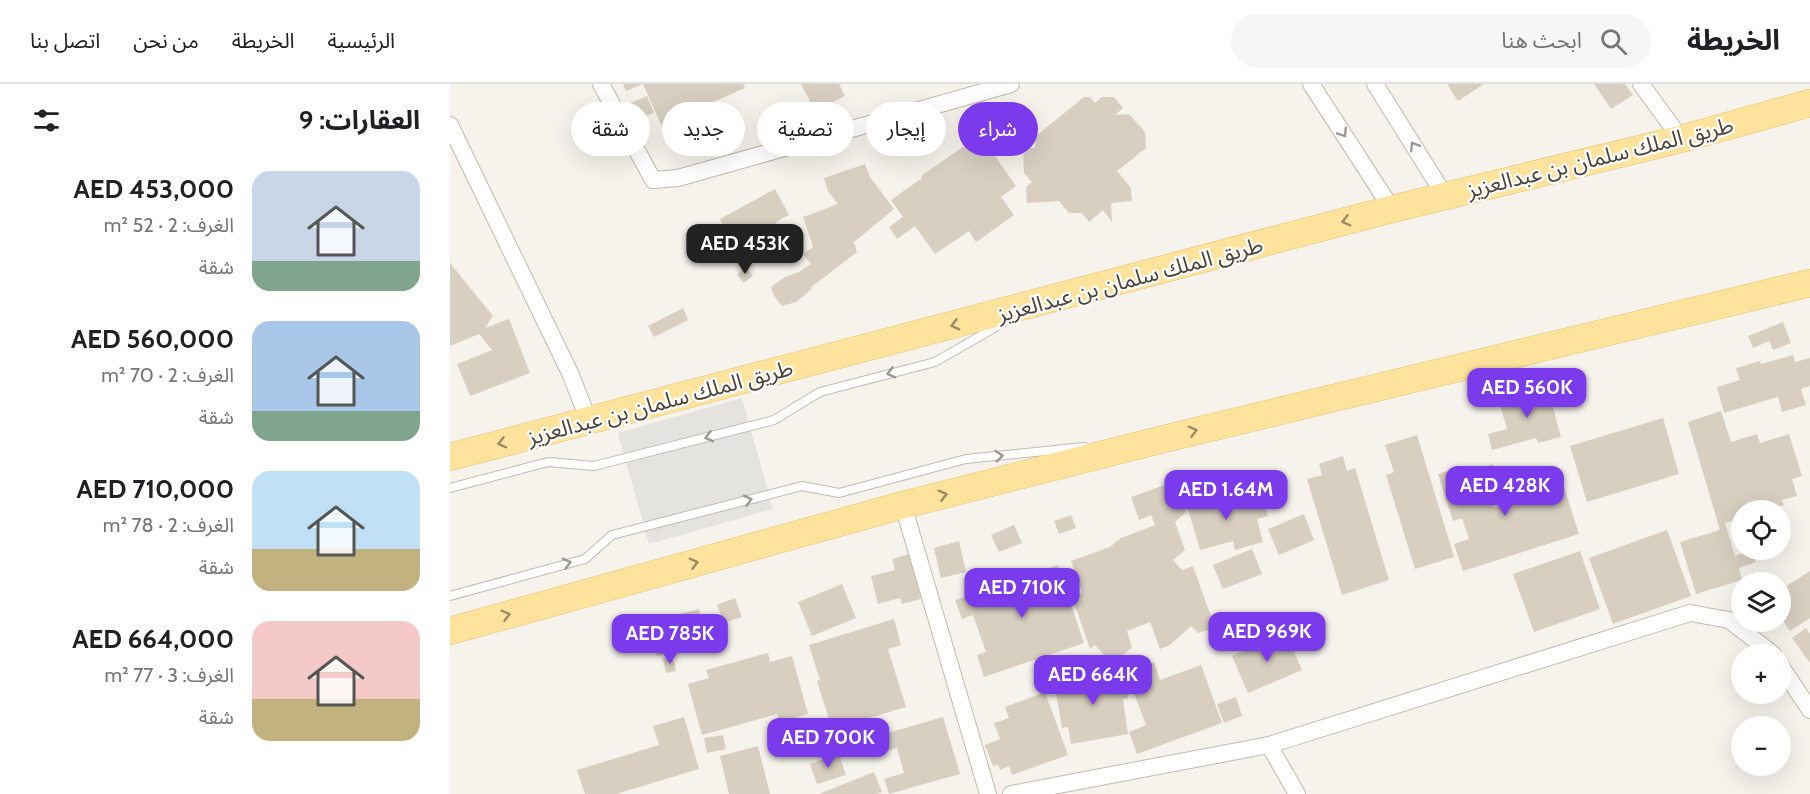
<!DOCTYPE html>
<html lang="ar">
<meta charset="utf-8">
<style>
:root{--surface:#fff;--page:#f6f6f6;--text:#202124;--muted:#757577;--line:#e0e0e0;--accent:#7c3aed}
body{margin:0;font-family:Cabin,"Noto Sans Arabic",sans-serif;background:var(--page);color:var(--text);direction:rtl;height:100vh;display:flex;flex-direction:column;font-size:22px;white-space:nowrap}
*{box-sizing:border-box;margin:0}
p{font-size:20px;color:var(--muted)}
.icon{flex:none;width:33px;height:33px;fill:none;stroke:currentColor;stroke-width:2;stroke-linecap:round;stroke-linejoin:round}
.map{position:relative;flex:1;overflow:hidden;direction:ltr}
.sheet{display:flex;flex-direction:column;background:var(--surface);width:450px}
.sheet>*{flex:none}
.guide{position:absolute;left:18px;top:18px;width:570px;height:54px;direction:rtl;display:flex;gap:12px}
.controls{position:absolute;left:1281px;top:416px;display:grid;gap:12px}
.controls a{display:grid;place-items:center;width:60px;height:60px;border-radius:50%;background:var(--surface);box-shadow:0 6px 24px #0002;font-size:30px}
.price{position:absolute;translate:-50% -51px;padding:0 14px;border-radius:12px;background:var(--accent);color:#fff;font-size:20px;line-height:39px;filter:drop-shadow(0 2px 3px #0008)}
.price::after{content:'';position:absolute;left:50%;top:36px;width:18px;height:14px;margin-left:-9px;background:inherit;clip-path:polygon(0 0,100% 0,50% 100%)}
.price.on{background:#222;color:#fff}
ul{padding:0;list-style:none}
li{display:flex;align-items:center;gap:18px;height:150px;padding:0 30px}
li span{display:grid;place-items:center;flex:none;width:168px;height:120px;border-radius:18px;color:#555}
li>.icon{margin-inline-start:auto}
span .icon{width:72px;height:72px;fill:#fffc;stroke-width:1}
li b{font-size:26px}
h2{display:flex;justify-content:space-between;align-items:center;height:72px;padding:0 30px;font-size:26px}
.pill{padding:0 21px;border-radius:27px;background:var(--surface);box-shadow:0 6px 24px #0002;font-size:21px;line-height:54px}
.pill.on{background:var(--accent);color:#fff}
header{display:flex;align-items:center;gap:36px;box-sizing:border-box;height:84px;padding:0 30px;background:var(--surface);border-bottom:2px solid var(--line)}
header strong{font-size:28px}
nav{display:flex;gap:33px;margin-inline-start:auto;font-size:21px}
.search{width:420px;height:54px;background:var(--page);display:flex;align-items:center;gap:15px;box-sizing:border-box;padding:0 21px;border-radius:33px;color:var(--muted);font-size:22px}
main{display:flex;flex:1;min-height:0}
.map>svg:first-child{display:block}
.parking{fill:#e5e3e0}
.building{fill:#d8cfc1}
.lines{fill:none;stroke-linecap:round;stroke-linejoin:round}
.lane-casing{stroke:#c2bbae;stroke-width:10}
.street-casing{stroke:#c2bbae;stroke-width:18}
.primary-casing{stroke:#e6c16a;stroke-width:28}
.lane{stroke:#fff;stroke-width:8}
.street{stroke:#fff;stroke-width:16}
.primary{stroke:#ffe39c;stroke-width:27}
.oneway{stroke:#9c9892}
.oneway2{stroke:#9c8c66}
.labels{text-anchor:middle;stroke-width:4.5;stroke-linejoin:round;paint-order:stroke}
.street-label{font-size:22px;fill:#4b4439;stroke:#fff}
</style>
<header>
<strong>الخريطة</strong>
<div class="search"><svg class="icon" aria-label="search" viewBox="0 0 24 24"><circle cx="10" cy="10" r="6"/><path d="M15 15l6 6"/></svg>ابحث هنا</div>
<nav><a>الرئيسية</a><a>الخريطة</a><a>من نحن</a><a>اتصل بنا</a></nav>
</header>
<main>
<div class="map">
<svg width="1360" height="710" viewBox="0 0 1360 710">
<rect width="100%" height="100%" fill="#f6f3ec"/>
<polygon class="parking" points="292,314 323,425 199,460 168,349"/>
<g class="building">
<polygon points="173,0 293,0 295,4 243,27 248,40 217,54 193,0 176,7"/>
<polygon points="351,0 389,0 395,12 365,27"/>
<polygon points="997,0 1034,0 1008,17"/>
<polygon points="1144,0 1175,0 1183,11 1161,25"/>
<polygon points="197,12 204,29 186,36 179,20"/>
<polygon points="634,13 640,13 645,19 652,13 664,13 673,24 665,31 679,30 695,48 696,64 667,87 681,104 682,117 661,119 662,138 653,126 639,138 632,129 619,129 609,117 577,119 576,103 582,98 574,89 573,64 585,64 585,53"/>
<polygon points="530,51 566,102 551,113 564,131 526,158 519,147 485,170 465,142 447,155 439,143 453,133 441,116 472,94 471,92"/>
<polygon points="415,80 420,93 444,125 404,158 407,168 359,205 364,203 346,218 332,222 324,212 321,203 335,193 349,188 361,180 353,170 363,163 353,133 388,120 378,107 374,94"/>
<polygon points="325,105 339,131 326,138 332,149 280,178 271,162 281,156 270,135"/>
<polygon points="0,179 43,232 35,244 59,235 80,289 20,312 7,280 42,266 29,250 0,262"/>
<polygon points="296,183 303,192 294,199 287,191"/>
<polygon points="233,224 238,236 204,253 198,242"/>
<polygon points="1333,238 1341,259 1323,266 1319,257 1303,264 1298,252"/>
<polygon points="1343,271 1345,278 1360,274 1360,302 1351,305 1356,321 1332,328 1328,313 1274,329 1267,303 1290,296 1286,284 1310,277 1311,280"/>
<polygon points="1097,301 1111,353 1088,359 1086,354 1042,366 1038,350 1057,345 1048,314"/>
<polygon points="1271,327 1281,358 1307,350 1310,359 1339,350 1352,392 1342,395 1347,412 1332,416 1334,421 1317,426 1292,426 1292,434 1275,439 1285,472 1302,466 1306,478 1289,484 1292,496 1246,510 1230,458 1270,446 1238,338"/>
<polygon points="1213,334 1229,390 1137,418 1120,362"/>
<polygon points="967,351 1004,473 965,485 936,391 944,388 935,361"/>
<polygon points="893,372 897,387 905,384 939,496 892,511 857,395 872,391 869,380"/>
<polygon points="1043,380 1047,391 1035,396 1044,424 1091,409 1087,396 1109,388 1129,450 1013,487 1004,460 1019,455 1012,434 1003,437 988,390 1010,383 1012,390"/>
<polygon points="726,397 736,428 725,438 735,466 723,476 732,486 743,482 765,544 748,549 741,542 720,561 710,565 700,538 677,547 682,563 663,581 645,561 640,565 623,516 632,508 621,477 660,463 671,454 705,441 701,431 689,436 681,413"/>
<polygon points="770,405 775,423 812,413 818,432 807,435 813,458 785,466 783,457 750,466 735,415"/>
<polygon points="854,430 864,456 829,471 818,445"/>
<polygon points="621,431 626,444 609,450 604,437"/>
<polygon points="564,441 572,459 549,468 541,451"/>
<polygon points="1217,446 1241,512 1163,540 1139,474"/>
<polygon points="509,457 516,488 491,494 484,464"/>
<polygon points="802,465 812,490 773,505 763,481"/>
<polygon points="1130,467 1150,525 1084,548 1063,490"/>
<polygon points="459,470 471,515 452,520 450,514 428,520 421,492 445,486 442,475"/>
<polygon points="608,481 634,559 534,593 527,571 536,568 523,531 512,535 505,516 536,506 533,497 556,489 559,497"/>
<polygon points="1360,487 1360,534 1340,547 1330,532 1330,506"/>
<polygon points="392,500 406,534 362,552 348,518"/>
<polygon points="285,514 292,533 274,539 267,521"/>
<polygon points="249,525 258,558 207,572 198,538"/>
<polygon points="444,535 451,561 438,565 456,623 382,645 367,597 370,596 359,561"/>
<polygon points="1356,544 1360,550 1360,579 1342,554"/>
<polygon points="836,549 852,586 798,609 782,572"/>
<polygon points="318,569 320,578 342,572 358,630 329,638 327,630 252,651 238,600 259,594 256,586"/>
<polygon points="223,573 226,587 216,589 213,575"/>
<polygon points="704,578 710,596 751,581 772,639 687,670 679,648 696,641 676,588"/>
<polygon points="673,586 678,614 673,615 678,650 621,660 618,643 612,644 604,598"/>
<polygon points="595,608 618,671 562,691 559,682 550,686 548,681 543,682 535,661 550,655 544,639 559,634 555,623"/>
<polygon points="786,613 792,632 774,639 767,620"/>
<polygon points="234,633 249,685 166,710 135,710 127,686 209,661 203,642"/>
<polygon points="493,633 510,690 439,710 434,695 454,689 447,664 429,669 424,653"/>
<polygon points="372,640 376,652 358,658 355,646"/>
<polygon points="273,651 276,665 257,669 254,654"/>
<polygon points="308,662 320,710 279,710 270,672"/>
<polygon points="389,670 396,691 367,700 360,680"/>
<polygon points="424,688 432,708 427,710 369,710"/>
</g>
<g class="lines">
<defs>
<g id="lane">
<polyline points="0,404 98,378 144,382 324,336 370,308 485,278 553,239"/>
<polyline points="0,512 135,475 162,451 352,402 389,409 516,375 634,363"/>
</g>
<g id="street">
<polyline points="151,0 203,96 228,94 561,0"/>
<polyline points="861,0 942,125"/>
<polyline points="925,0 995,112"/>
<polyline points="1191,0 1231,55"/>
<polyline points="0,41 120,289 139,337"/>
<polyline points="453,421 538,710"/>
<polyline points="1330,581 1360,626"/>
<polyline points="819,661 847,710"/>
<polyline points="561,710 819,661 1240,529 1279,536 1323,570"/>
</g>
<g id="primary">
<polyline points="0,373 942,125 1231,55 1360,19"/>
<polyline points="0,547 453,421 714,355 1360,199"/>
</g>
</defs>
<use href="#lane" class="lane-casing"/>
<use href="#street" class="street-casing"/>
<use href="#primary" class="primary-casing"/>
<use href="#lane" class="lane"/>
<use href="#street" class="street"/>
<use href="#primary" class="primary"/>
</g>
<defs><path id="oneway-chevron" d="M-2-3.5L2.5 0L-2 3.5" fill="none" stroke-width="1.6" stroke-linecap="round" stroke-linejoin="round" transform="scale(1.5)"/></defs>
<g class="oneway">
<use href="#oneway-chevron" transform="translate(893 49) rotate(57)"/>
<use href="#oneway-chevron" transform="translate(964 62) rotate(-122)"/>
<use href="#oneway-chevron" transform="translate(441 289) rotate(165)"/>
<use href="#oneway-chevron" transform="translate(259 353) rotate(166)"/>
<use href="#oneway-chevron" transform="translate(549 372) rotate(-6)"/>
<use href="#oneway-chevron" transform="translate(298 416) rotate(-15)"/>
<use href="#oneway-chevron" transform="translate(117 479) rotate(-15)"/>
</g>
<g class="oneway2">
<use href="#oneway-chevron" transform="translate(896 137) rotate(165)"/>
<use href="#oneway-chevron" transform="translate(505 241) rotate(165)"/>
<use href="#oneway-chevron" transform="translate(743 347) rotate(-14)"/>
<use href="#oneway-chevron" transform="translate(52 359) rotate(165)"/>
<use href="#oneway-chevron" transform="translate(493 411) rotate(-14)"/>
<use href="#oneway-chevron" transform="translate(244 479) rotate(-15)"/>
<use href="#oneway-chevron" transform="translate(56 531) rotate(-15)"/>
</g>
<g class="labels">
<g class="street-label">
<text transform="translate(1150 73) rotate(-14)" y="8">طريق الملك سلمان بن عبدالعزيز</text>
<text transform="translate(680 195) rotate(-15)" y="8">طريق الملك سلمان بن عبدالعزيز</text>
<text transform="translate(210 318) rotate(-15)" y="8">طريق الملك سلمان بن عبدالعزيز</text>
</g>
</g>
</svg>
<div class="controls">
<a><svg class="icon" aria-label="locate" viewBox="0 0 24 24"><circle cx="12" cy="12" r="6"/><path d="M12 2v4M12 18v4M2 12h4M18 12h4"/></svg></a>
<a><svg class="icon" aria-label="layers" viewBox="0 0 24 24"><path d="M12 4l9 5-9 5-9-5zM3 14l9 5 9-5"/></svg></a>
<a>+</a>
<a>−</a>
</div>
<b class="price on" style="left:295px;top:191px">AED 453K</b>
<b class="price" style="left:1077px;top:335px">AED 560K</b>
<b class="price" style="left:1055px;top:433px">AED 428K</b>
<b class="price" style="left:776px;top:437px">AED 1.64M</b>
<b class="price" style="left:572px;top:535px">AED 710K</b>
<b class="price" style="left:817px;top:579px">AED 969K</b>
<b class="price" style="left:220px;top:581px">AED 785K</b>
<b class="price" style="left:643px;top:622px">AED 664K</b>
<b class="price" style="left:378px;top:685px">AED 700K</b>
<div class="guide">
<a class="pill on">شراء</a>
<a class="pill">إيجار</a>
<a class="pill">تصفية</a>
<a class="pill">جديد</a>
<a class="pill">شقة</a>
</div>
</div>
<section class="sheet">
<h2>العقارات: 9<svg class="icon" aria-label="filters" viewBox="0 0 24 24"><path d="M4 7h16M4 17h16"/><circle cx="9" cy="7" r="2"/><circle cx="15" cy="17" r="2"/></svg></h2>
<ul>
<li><span style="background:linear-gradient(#c9d6e8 75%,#7fa58c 0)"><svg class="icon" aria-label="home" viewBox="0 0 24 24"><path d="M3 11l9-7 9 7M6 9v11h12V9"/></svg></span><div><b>AED 453,000</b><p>الغرف: 2 · 52 m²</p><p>شقة</p></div></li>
<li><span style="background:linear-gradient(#a9c7e8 75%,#7fa58c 0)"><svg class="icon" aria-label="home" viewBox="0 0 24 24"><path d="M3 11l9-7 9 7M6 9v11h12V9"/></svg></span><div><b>AED 560,000</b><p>الغرف: 2 · 70 m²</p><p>شقة</p></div></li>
<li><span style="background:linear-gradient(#bfe0f5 65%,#c2b280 0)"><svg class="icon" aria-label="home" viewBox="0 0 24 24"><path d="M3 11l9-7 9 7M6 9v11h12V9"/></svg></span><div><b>AED 710,000</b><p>الغرف: 2 · 78 m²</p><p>شقة</p></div></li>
<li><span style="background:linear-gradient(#f6c9c9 65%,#c2b280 0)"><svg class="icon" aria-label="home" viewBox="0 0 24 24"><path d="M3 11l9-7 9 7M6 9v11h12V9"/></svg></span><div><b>AED 664,000</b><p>الغرف: 3 · 77 m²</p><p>شقة</p></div></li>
</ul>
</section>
</main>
